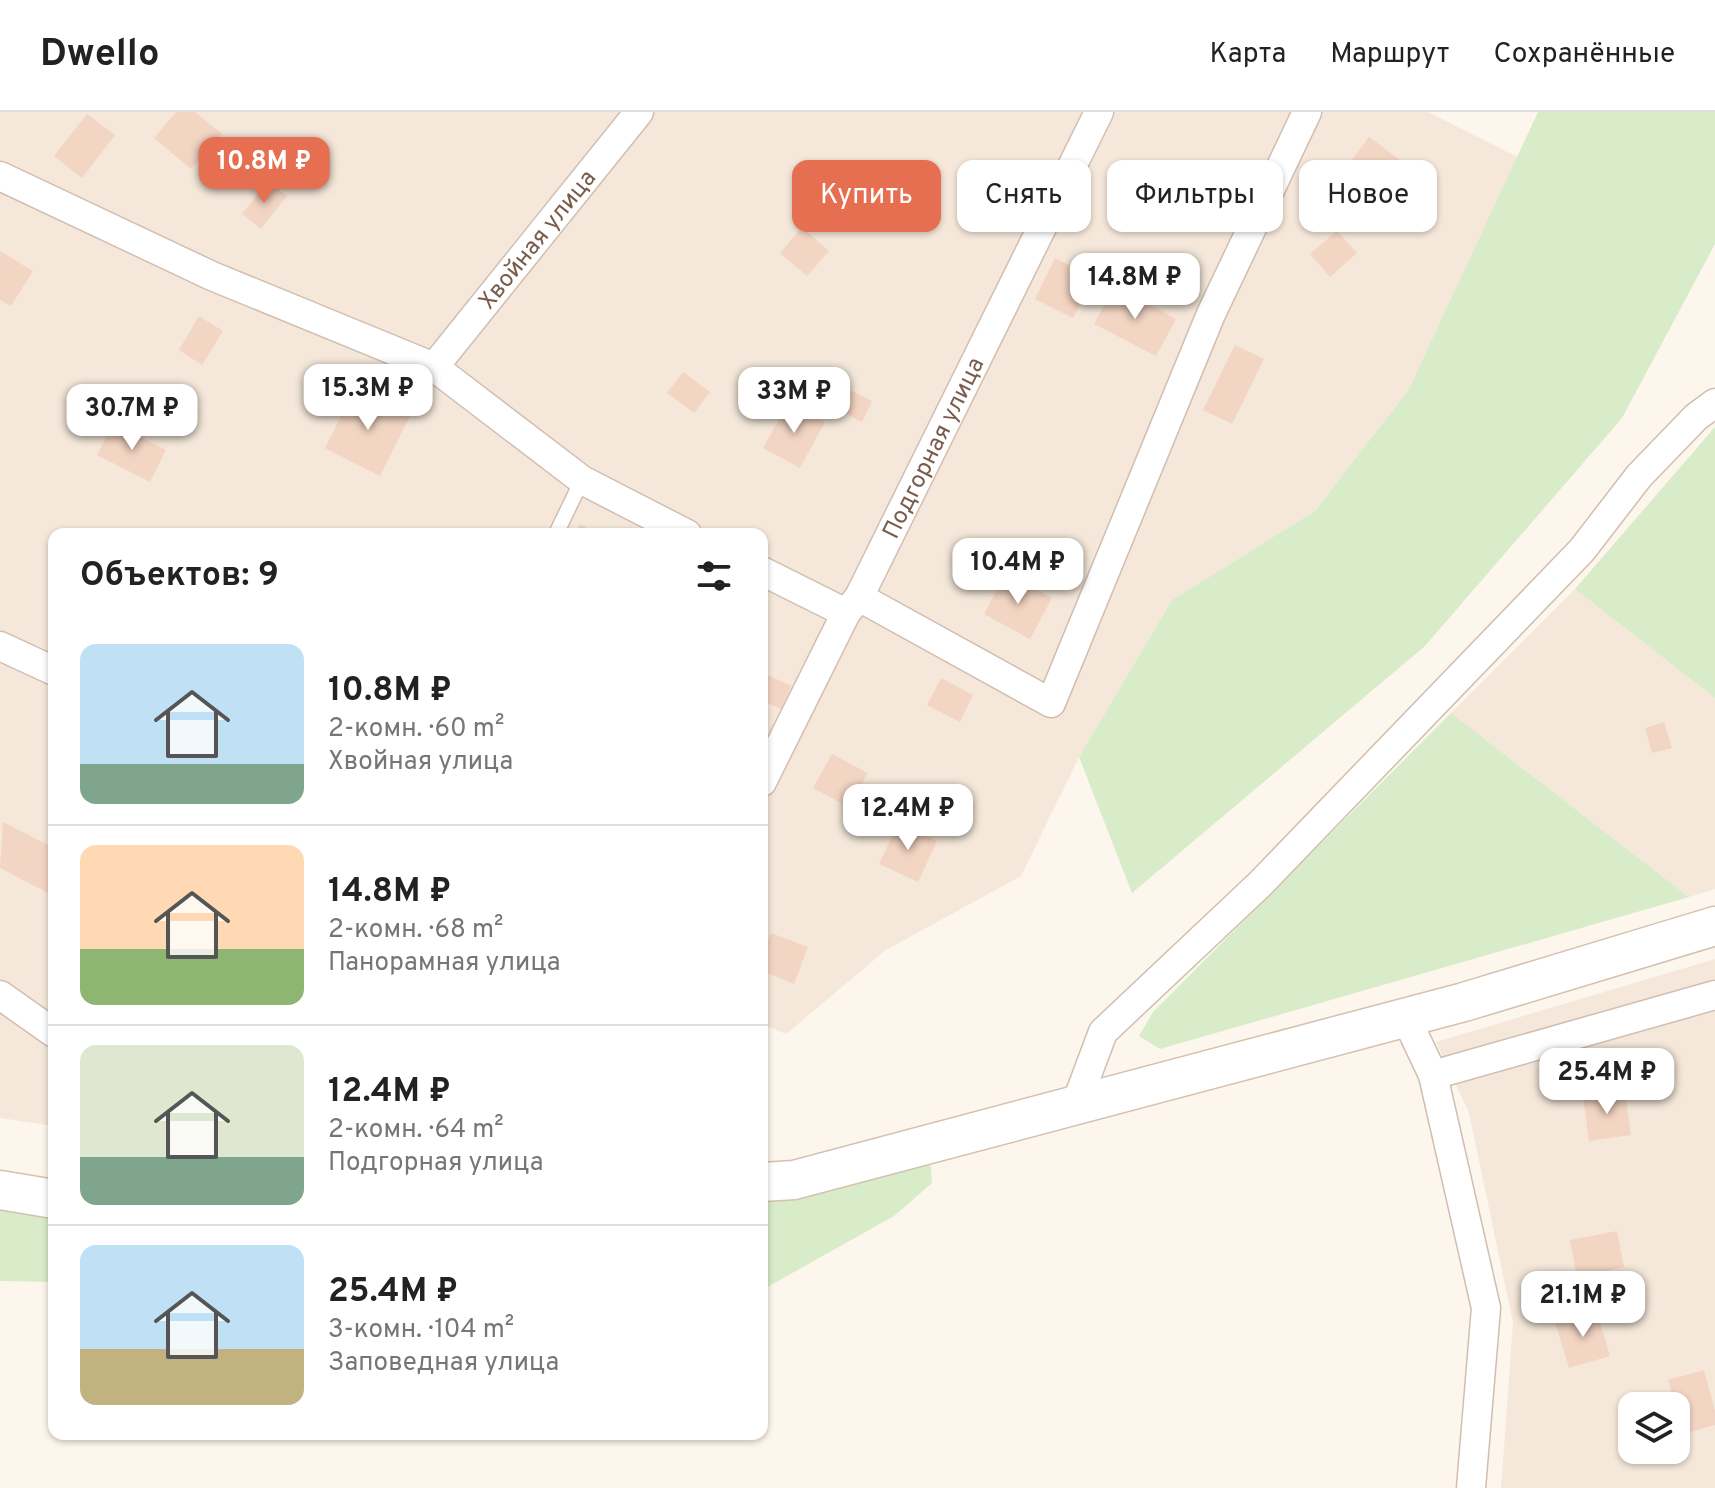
<!DOCTYPE html>
<html lang="ru">
<meta charset="utf-8">
<style>
:root{--surface:#fff;--page:#f6f6f6;--text:#222;--muted:#767676;--line:#e0e0e0;--accent:#e76f51}
body{margin:0;font-family:Overpass,sans-serif;background:var(--page);color:var(--text);height:100vh;display:flex;flex-direction:column;font-size:30px;white-space:nowrap}
*{box-sizing:border-box;margin:0}
p{font-size:26px;color:var(--muted)}
.icon{flex:none;width:44px;height:44px;fill:none;stroke:currentColor;stroke-width:2;stroke-linecap:round;stroke-linejoin:round}
.map{position:relative;flex:1;overflow:hidden}
.panel{position:absolute;left:48px;top:416px;width:720px;height:912px;display:flex;flex-direction:column;background:var(--surface);border-radius:16px;box-shadow:0 2px 6px #0004}
.panel>*{flex:none}
.top-card{position:absolute;left:792px;top:48px;width:760px;height:72px;display:flex;gap:16px}
.tools{position:absolute;left:1618px;top:1280px;display:grid;gap:16px}
.tools a{display:grid;place-items:center;width:72px;height:72px;border-radius:16px;background:var(--surface);box-shadow:0 2px 6px #0004;font-size:40px}
.price{position:absolute;translate:-50% -68px;padding:0 18px;border-radius:16px;background:#fff;color:#222;font-size:26px;line-height:52px;filter:drop-shadow(0 2px 4px #0008)}
.price::after{content:'';position:absolute;left:50%;top:48px;width:24px;height:18px;margin-left:-12px;background:inherit;clip-path:polygon(0 0,100% 0,50% 100%)}
.price.selected{background:var(--accent);color:#fff}
ul{padding:0;list-style:none}
li{display:flex;align-items:center;gap:24px;height:200px;padding:0 32px}
li+li{border-top:2px solid var(--line)}
li span{display:grid;place-items:center;flex:none;width:224px;height:160px;border-radius:16px;color:#555}
li>.icon{margin-inline-start:auto}
span .icon{width:96px;height:96px;fill:#fffc;stroke-width:1}
li b{font-size:34px}
h2{display:flex;justify-content:space-between;align-items:center;height:96px;padding:0 32px;font-size:34px}
.chip{padding:0 28px;border-radius:16px;background:var(--surface);box-shadow:0 2px 6px #0004;font-size:28px;line-height:72px}
.chip.selected{background:var(--accent);color:#fff}
header{display:flex;align-items:center;gap:48px;box-sizing:border-box;height:112px;padding:0 40px;background:var(--surface);border-bottom:2px solid var(--line)}
header strong{font-size:38px}
nav{display:flex;gap:44px;margin-inline-start:auto;font-size:28px}
.map>svg:first-child{display:block}
.residential{fill:#f5e8da;fill-rule:evenodd}
.green{fill:#d8ecc9}
.building{fill:#f3d5c3}
.lines{fill:none;stroke-linecap:round;stroke-linejoin:round}
.lane-casing{stroke:#d1beb0;stroke-width:17}
.street-casing{stroke:#d1beb0;stroke-width:31}
.secondary-casing{stroke:#d6c0b0;stroke-width:41}
.lane{stroke:#fff;stroke-width:14}
.street{stroke:#fff;stroke-width:28}
.secondary{stroke:#fff;stroke-width:38}
.labels{text-anchor:middle;stroke-width:6;stroke-linejoin:round;paint-order:stroke}
.street-label{font-size:24px;fill:#7a5c4d;stroke:#fffaf3}
</style>
<header>
<strong>Dwello</strong>
<nav><a>Карта</a><a>Маршрут</a><a>Сохранённые</a></nav>
</header>
<div class="map">
<svg width="1715" height="1376" viewBox="0 0 1715 1376">
<rect width="100%" height="100%" fill="#fdf6ec"/>
<g class="residential">
<polygon points="0,0 1428,0 1523,48 1409,277 1315,399 1172,488 1079,645 1021,764 886,838 786,922 762,912 762,422 54,422 54,1014 0,1006"/>
<polygon points="1575,477 1715,586 1715,777 1689,785 1451,601"/>
<path d="M1715,847V1376H1501L1513,1211L1469,1001L1436,930ZM1632,1294H1676V1338H1632Z"/>
</g>
<g class="green">
<polygon points="1538,0 1715,0 1715,132 1622,306 1425,534 1132,781 1079,645 1172,488 1315,399 1409,277"/>
<polygon points="1715,315 1715,586 1575,477"/>
<polygon points="1451,601 1689,785 1160,937 1139,924 1153,900"/>
<polygon points="925,1048 931,1055 932,1071 894,1104 762,1178 762,1081"/>
<polygon points="0,1095 54,1102 54,1170 0,1169"/>
</g>
<g class="building">
<polygon points="176,0 195,0 222,22 191,57 154,26"/>
<polygon points="87,2 115,23 82,66 54,44"/>
<polygon points="1369,25 1408,54 1380,93 1340,64"/>
<polygon points="268,69 287,84 261,117 242,102"/>
<polygon points="802,115 829,139 807,164 780,141"/>
<polygon points="1337,119 1357,141 1330,165 1310,142"/>
<polygon points="0,139 33,159 11,194 0,188"/>
<polygon points="1055,146 1093,165 1073,206 1035,187"/>
<polygon points="1114,174 1176,207 1156,244 1094,212"/>
<polygon points="199,204 223,219 202,253 179,238"/>
<polygon points="1235,233 1264,247 1232,312 1203,298"/>
<polygon points="683,260 710,280 694,301 667,281"/>
<polygon points="844,275 872,289 862,310 834,296"/>
<polygon points="355,277 410,304 380,364 325,336"/>
<polygon points="789,290 825,310 800,356 763,336"/>
<polygon points="113,311 166,338 150,370 97,343"/>
<polygon points="580,412 599,422 575,422"/>
<polygon points="1006,461 1052,486 1030,527 984,502"/>
<polygon points="766,562 791,574 781,597 762,589"/>
<polygon points="941,566 973,583 960,610 927,593"/>
<polygon points="1664,610 1672,636 1652,641 1645,616"/>
<polygon points="832,642 868,661 849,695 813,676"/>
<polygon points="3,710 54,736 54,768 48,781 0,756"/>
<polygon points="899,710 937,729 918,770 879,752"/>
<polygon points="771,821 808,835 794,872 762,859 762,842"/>
<polygon points="1625,979 1631,1023 1589,1029 1583,985"/>
<polygon points="1617,1119 1624,1155 1577,1165 1570,1128"/>
<polygon points="1596,1197 1610,1244 1569,1256 1555,1210"/>
<polygon points="1704,1258 1715,1299 1715,1313 1683,1322 1668,1268"/>
</g>
<g class="lines">
<defs>
<polyline id="lane" points="556,422 582,368"/>
<g id="street">
<polyline points="0,64 212,164 434,255 582,368 687,422"/>
<path id="s1" d="M434,255L639,0"/>
<polyline points="762,459 846,501"/>
<polyline points="859,485 1051,591 1211,202 1307,0"/>
<polyline points="0,534 54,559"/>
<path id="s2" d="M762,670L846,501L859,485L1099,0"/>
<polyline points="0,883 54,921"/>
<polyline points="1406,906 1433,963 1486,1196 1471,1376"/>
<polyline points="1433,963 1715,883"/>
<polyline points="1076,992 1103,920 1260,772 1582,438 1639,364 1696,305 1715,291"/>
</g>
<g id="secondary">
<polyline points="762,1070 794,1068 1464,890 1715,814"/>
<polyline points="0,1078 54,1087"/>
</g>
</defs>
<use href="#lane" class="lane-casing"/>
<use href="#street" class="street-casing"/>
<use href="#secondary" class="secondary-casing"/>
<use href="#lane" class="lane"/>
<use href="#street" class="street"/>
<use href="#secondary" class="secondary"/>
</g>
<g class="labels">
<g class="street-label">
<text dy="8" stroke="none"><textPath href="#s1" startOffset="164">Хвойная улица</textPath></text>
<text dy="8" stroke="none"><textPath href="#s2" startOffset="376">Подгорная улица</textPath></text>
</g>
</g>
</svg>
<div class="tools">
<a><svg class="icon" aria-label="layers" viewBox="0 0 24 24"><path d="M12 4l9 5-9 5-9-5zM3 14l9 5 9-5"/></svg></a>
</div>
<b class="price selected" style="left:264px;top:93px">10.8M ₽</b>
<b class="price" style="left:1135px;top:209px">14.8M ₽</b>
<b class="price" style="left:368px;top:320px">15.3M ₽</b>
<b class="price" style="left:794px;top:323px">33M ₽</b>
<b class="price" style="left:132px;top:340px">30.7M ₽</b>
<b class="price" style="left:1018px;top:494px">10.4M ₽</b>
<b class="price" style="left:908px;top:740px">12.4M ₽</b>
<b class="price" style="left:1607px;top:1004px">25.4M ₽</b>
<b class="price" style="left:1583px;top:1227px">21.1M ₽</b>
<div class="top-card">
<a class="chip selected">Купить</a>
<a class="chip">Снять</a>
<a class="chip">Фильтры</a>
<a class="chip">Новое</a>
</div>
<section class="panel">
<h2>Объектов: 9<svg class="icon" aria-label="filters" viewBox="0 0 24 24"><path d="M4 7h16M4 17h16"/><circle cx="9" cy="7" r="2"/><circle cx="15" cy="17" r="2"/></svg></h2>
<ul>
<li><span style="background:linear-gradient(#bfe0f5 75%,#7fa58c 0)"><svg class="icon" aria-label="home" viewBox="0 0 24 24"><path d="M3 11l9-7 9 7M6 9v11h12V9"/></svg></span><div><b>10.8M ₽</b><p>2-комн. · 60 m²</p><p>Хвойная улица</p></div></li>
<li><span style="background:linear-gradient(#ffd9b3 65%,#8fb573 0)"><svg class="icon" aria-label="home" viewBox="0 0 24 24"><path d="M3 11l9-7 9 7M6 9v11h12V9"/></svg></span><div><b>14.8M ₽</b><p>2-комн. · 68 m²</p><p>Панорамная улица</p></div></li>
<li><span style="background:linear-gradient(#dfe7d0 70%,#7fa58c 0)"><svg class="icon" aria-label="home" viewBox="0 0 24 24"><path d="M3 11l9-7 9 7M6 9v11h12V9"/></svg></span><div><b>12.4M ₽</b><p>2-комн. · 64 m²</p><p>Подгорная улица</p></div></li>
<li><span style="background:linear-gradient(#bfe0f5 65%,#c2b280 0)"><svg class="icon" aria-label="home" viewBox="0 0 24 24"><path d="M3 11l9-7 9 7M6 9v11h12V9"/></svg></span><div><b>25.4M ₽</b><p>3-комн. · 104 m²</p><p>Заповедная улица</p></div></li>
</ul>
</section>
</div>
